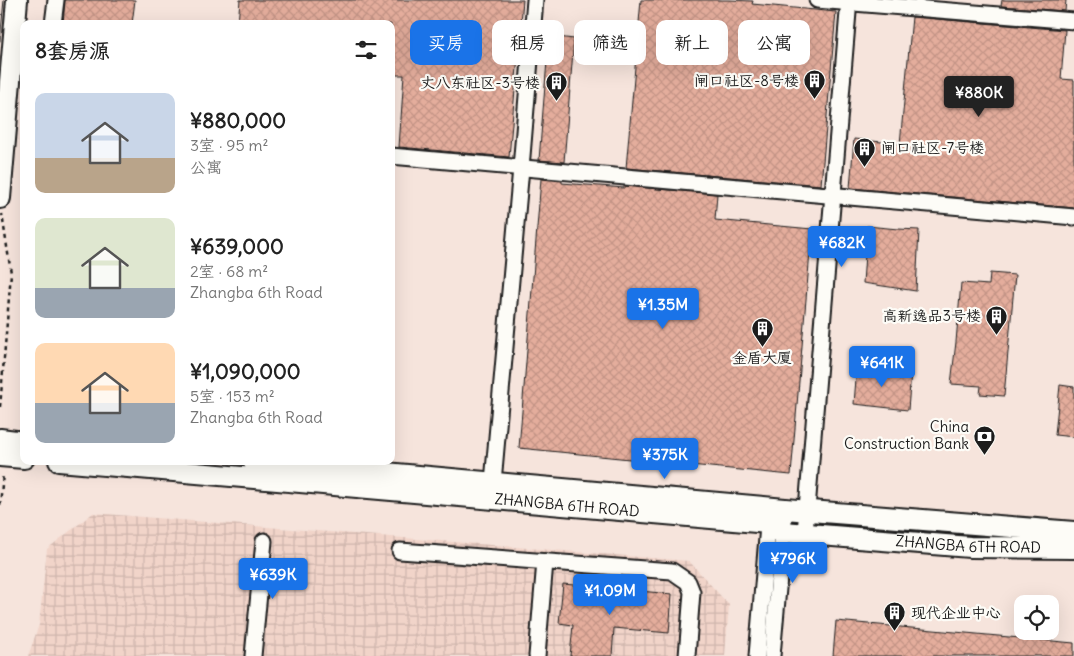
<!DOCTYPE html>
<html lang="zh">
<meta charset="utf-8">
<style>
:root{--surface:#fff;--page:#f6f6f6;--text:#222;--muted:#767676;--accent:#1a73e8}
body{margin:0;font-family:Delius,"LXGW WenKai TC",sans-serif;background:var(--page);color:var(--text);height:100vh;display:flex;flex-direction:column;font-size:19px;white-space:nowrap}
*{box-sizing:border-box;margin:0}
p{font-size:16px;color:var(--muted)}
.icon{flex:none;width:28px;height:28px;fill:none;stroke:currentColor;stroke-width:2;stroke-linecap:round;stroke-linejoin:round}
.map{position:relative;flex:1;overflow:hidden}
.sheet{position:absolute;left:20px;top:20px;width:375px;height:445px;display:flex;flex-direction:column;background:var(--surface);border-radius:10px;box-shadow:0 5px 20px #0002}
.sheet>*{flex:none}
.top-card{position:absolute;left:410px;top:20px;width:475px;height:45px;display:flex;gap:10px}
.controls{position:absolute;left:1014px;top:595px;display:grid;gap:10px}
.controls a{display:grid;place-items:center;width:45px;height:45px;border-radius:10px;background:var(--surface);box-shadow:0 5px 20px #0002;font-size:25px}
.price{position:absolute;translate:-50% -42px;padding:0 11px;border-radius:5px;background:var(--accent);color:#fff;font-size:16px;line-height:32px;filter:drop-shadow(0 1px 2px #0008)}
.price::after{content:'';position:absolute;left:50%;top:30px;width:15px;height:11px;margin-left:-8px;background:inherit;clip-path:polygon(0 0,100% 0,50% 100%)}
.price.on{background:#222;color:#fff}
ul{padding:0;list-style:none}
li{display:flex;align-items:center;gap:15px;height:125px;padding:0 15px}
li span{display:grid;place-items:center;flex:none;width:140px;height:100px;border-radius:10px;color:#555}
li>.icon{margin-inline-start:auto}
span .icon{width:60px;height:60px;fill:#fffc;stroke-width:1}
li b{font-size:21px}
h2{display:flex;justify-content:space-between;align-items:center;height:60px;padding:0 15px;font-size:21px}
.pill{padding:0 18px;border-radius:10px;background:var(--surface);box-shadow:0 5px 20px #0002;font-size:18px;line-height:45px}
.pill.on{background:var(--accent);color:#fff}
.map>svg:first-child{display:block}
.industrial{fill:url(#industrial-grid)}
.building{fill:url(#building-cross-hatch);stroke:#1c1c1c}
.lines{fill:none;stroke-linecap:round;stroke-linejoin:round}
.minor-casing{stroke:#1c1c1c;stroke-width:19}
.major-casing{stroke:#1c1c1c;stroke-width:24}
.path{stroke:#1c1c1c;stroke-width:2.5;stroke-dasharray:4 4;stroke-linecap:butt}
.minor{stroke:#fdfcf7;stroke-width:15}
.major{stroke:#fdfcf7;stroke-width:20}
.tram{stroke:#1c1c1c;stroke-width:1}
.labels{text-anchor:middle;stroke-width:4.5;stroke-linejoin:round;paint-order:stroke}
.poi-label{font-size:15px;fill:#1c1c1c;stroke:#fdfcf7;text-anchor:end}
.street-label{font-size:15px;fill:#1c1c1c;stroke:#fdfcf7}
</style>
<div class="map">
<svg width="1074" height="656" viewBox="0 0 1074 656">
<defs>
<pattern id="industrial-grid" width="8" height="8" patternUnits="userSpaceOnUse" patternTransform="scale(1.25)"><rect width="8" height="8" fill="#f1d4c9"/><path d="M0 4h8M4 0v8" fill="none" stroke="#ceb5ac"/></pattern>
<pattern id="building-cross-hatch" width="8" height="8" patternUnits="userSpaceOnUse" patternTransform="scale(1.25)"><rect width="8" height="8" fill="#e4ad9c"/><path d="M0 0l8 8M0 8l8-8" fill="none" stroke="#c39486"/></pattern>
</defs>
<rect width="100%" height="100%" fill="#f6e4dc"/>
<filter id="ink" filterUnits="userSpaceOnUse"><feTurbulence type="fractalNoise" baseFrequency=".02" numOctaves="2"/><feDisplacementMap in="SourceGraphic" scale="10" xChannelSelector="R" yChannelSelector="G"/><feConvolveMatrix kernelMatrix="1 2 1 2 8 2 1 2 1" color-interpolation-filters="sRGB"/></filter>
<g filter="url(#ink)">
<polygon class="industrial" points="93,513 689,561 729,605 725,656 28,656 39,625 47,549"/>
<g class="building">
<polygon points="65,0 135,0 132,24 63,24"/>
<polygon points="240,0 523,0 509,157 399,147 404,75 391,75 391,24 238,24"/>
<polygon points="641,0 730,0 753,1 752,4 836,12 821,185 626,168"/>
<polygon points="1002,0 1066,0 1065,11 1001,6"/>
<polygon points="912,17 1065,30 1061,79 1074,80 1074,208 850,188 854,139 900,144"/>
<polygon points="549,36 574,39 564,162 539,160"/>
<polygon points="541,179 562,181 562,183 624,188 624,186 717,194 715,220 812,229 791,475 519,448"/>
<polygon points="867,226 898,229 919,230 916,291 863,283"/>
<polygon points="990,273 1015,275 1004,396 980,394 981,386 951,384 956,342 961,283 989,285"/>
<polygon points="857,366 911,372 908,410 854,404"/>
<polygon points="1060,385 1074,387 1074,437 1055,435"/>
<polygon points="563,584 672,594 669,633 614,628 612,656 570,656 573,625 559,623"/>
<polygon points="836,621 1074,643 1074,656 833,656"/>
</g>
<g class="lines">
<defs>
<g id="minor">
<polyline points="817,0 1074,21"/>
<polyline points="53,24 56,0"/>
<polyline points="391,156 1074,217"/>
<polyline points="493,482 521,168 535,0"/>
<polyline points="805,533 849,0"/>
<polyline points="400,551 672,571 688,582 692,592 687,656"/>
<polyline points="253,656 264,541"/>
<polyline points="537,656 545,562"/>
<polyline points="757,656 769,514"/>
<polyline points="772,656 785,509"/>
</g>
<g id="major">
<polyline points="0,198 17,0"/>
<polyline points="0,439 24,442"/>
<polyline points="0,456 24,458"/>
<path id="s1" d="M59,461L768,523L783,532L970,547L1074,548"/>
<polyline points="253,461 785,509 1074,532"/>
</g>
</defs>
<use href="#minor" class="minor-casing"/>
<use href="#major" class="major-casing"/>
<g class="path">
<polyline points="0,407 11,273 2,214"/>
<polyline points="0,505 3,474"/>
</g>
<use href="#minor" class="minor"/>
<use href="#major" class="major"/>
<polyline class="tram" points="0,41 4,0"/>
</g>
</g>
<defs>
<symbol id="building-pin" viewBox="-11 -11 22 30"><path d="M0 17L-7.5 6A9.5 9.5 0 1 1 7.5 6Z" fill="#1c1c1c" stroke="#fdfcf7"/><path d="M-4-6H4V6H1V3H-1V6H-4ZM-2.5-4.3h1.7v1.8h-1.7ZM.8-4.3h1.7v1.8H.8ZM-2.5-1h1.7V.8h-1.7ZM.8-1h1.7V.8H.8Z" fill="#fff"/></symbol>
<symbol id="bank-pin" viewBox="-11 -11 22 30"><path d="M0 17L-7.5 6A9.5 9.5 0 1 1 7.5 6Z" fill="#1c1c1c" stroke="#fdfcf7"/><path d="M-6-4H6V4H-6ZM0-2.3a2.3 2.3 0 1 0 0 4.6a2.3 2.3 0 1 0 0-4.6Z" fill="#fff"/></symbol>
</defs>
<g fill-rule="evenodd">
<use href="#building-pin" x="802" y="68" width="25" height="34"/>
<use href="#building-pin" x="544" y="70" width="25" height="34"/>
<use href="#building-pin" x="852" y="136" width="25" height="34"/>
<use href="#building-pin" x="984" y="304" width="25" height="34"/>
<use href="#building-pin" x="750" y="316" width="25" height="34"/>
<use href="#bank-pin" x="972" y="424" width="25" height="34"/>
<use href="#building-pin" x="882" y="600" width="25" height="34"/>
</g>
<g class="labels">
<g class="poi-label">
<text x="799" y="86">闸口社区-8号楼</text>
<text x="540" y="88">丈八东社区-3号楼</text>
<text x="881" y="153" text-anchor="start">闸口社区-7号楼</text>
<text x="981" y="321">高新逸品3号楼</text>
<text x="762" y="363" text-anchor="middle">金盾大厦</text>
<text x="969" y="432">China<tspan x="969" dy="17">Construction Bank</tspan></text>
<text x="911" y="618" text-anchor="start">现代企业中心</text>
</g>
<g class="street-label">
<text dy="5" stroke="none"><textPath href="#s1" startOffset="510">ZHANGBA 6TH ROAD</textPath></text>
<text dy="5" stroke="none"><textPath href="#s1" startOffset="915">ZHANGBA 6TH ROAD</textPath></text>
</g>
</g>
</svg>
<div class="controls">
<a><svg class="icon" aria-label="locate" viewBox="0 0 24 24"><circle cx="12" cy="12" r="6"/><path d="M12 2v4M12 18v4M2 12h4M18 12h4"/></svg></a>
</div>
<b class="price on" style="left:979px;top:118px">¥880K</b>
<b class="price" style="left:842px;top:268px">¥682K</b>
<b class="price" style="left:663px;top:330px">¥1.35M</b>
<b class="price" style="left:882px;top:388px">¥641K</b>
<b class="price" style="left:665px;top:480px">¥375K</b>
<b class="price" style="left:793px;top:584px">¥796K</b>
<b class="price" style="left:273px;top:600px">¥639K</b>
<b class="price" style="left:610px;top:616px">¥1.09M</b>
<div class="top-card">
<a class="pill on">买房</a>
<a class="pill">租房</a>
<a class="pill">筛选</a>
<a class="pill">新上</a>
<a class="pill">公寓</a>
</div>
<section class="sheet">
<h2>8套房源<svg class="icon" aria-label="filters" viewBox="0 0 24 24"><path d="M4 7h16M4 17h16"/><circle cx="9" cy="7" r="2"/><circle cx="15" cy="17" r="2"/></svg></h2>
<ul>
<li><span style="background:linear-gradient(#c9d6e8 65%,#b9a48a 0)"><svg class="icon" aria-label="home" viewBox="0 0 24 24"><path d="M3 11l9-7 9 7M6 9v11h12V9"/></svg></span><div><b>¥880,000</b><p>3室 · 95 m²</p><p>公寓</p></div></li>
<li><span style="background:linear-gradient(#dfe7d0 70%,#9aa5b1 0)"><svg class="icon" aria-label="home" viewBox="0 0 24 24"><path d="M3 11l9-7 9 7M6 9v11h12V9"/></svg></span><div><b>¥639,000</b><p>2室 · 68 m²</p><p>Zhangba 6th Road</p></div></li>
<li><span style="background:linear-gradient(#ffd9b3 60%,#9aa5b1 0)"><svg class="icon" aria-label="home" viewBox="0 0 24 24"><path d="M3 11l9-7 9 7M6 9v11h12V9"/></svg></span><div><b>¥1,090,000</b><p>5室 · 153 m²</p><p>Zhangba 6th Road</p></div></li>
</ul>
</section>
</div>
